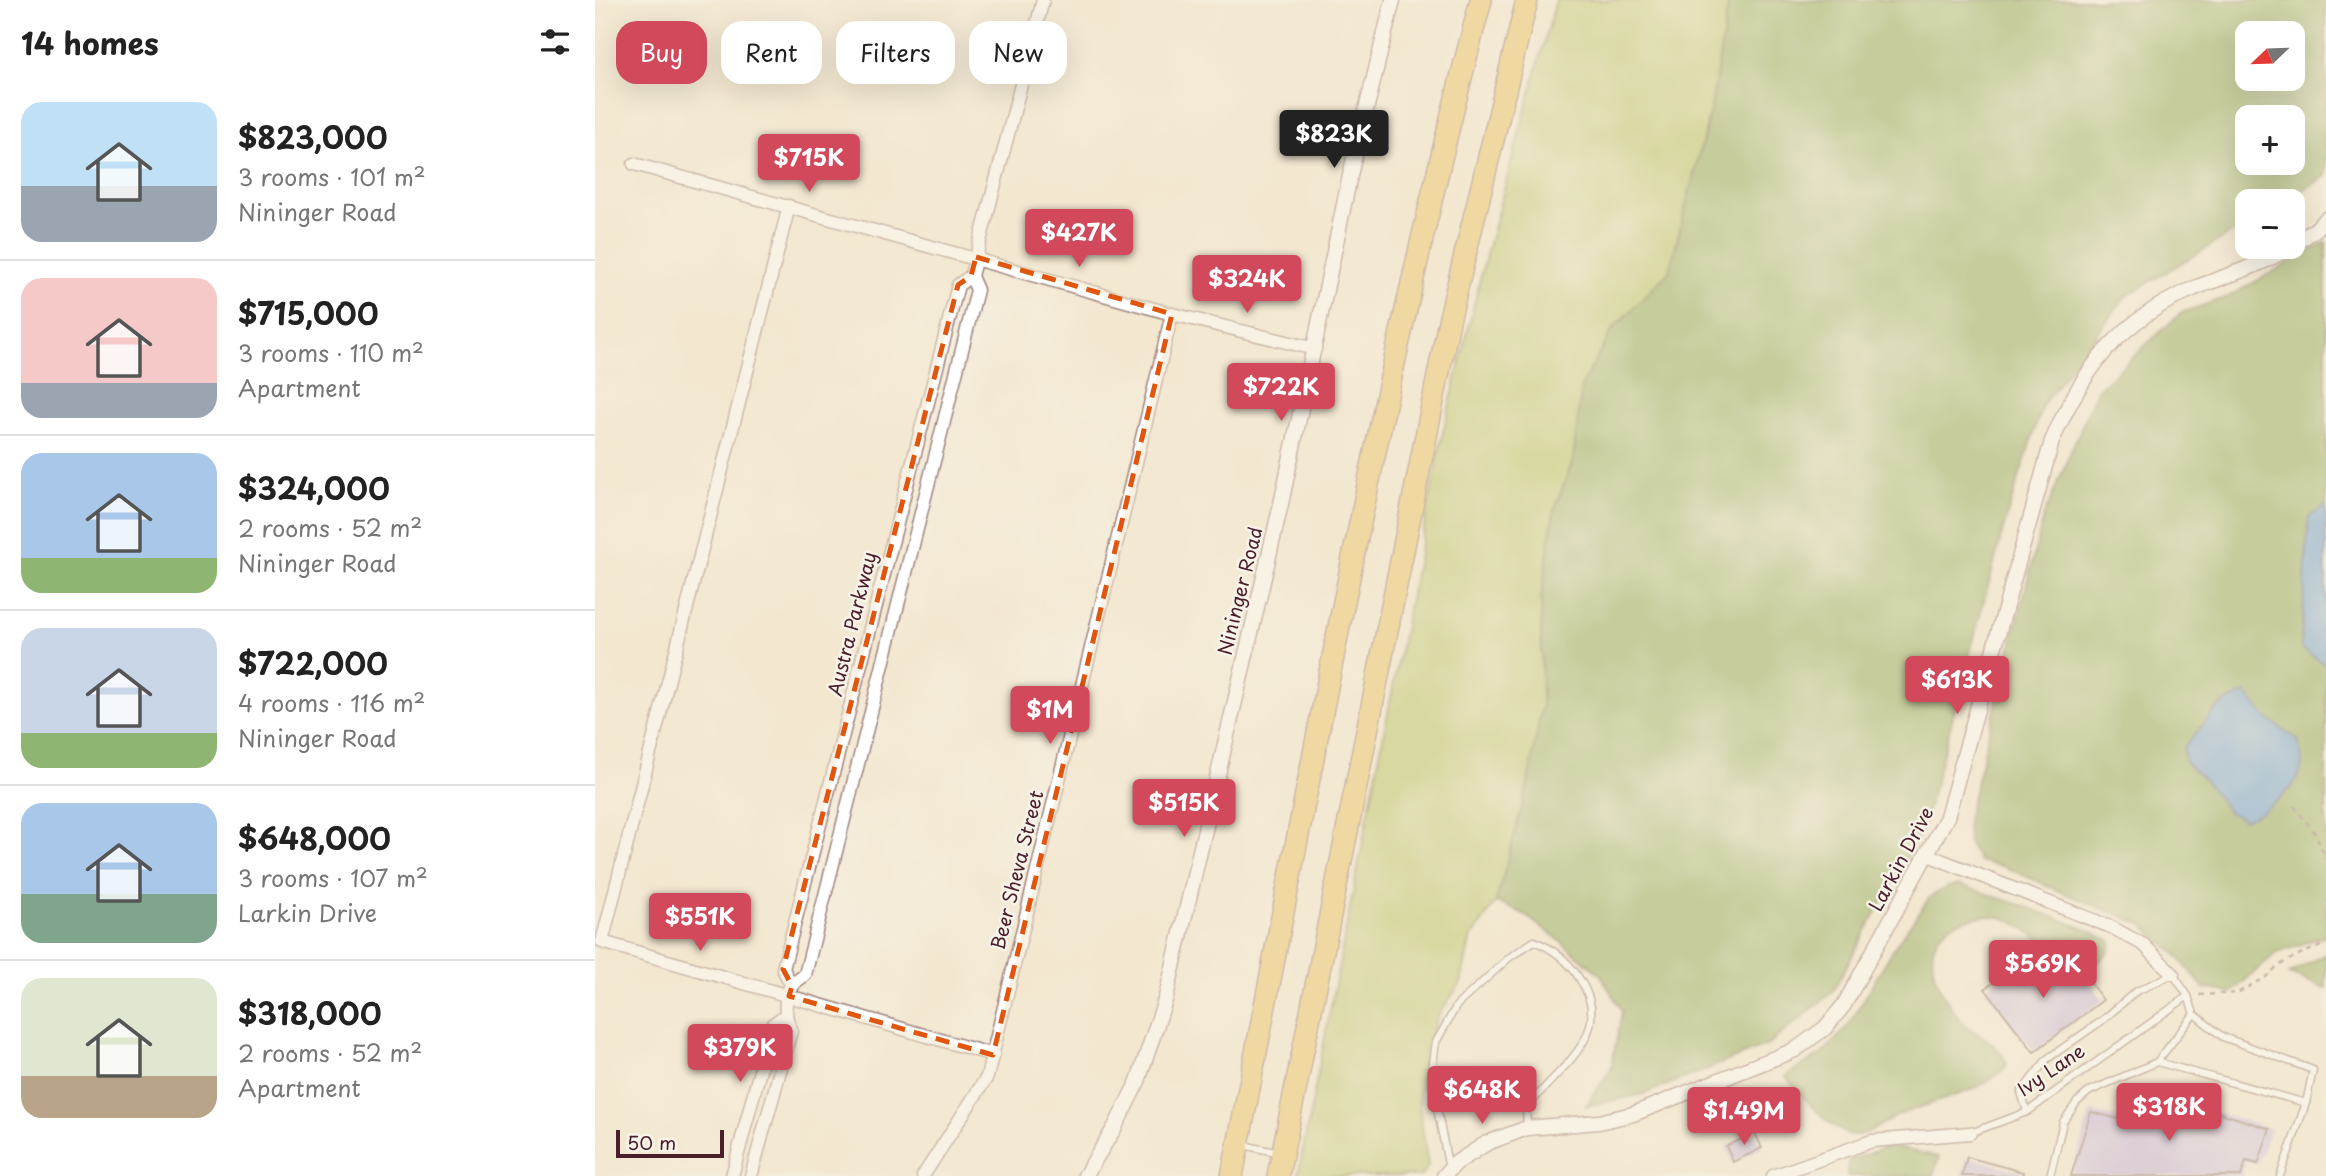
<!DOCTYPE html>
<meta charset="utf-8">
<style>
:root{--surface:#fff;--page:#f2f2f2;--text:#222;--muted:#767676;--line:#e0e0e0;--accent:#d1495b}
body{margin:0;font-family:"Playpen Sans",sans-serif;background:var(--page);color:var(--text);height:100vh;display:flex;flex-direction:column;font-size:26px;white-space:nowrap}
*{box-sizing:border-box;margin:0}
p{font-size:23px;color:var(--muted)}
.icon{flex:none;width:38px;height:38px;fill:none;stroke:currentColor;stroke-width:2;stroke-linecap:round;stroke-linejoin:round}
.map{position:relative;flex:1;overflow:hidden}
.sheet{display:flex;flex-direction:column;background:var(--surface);width:595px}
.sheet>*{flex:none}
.hud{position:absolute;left:21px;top:21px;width:665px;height:63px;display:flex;gap:14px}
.needle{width:46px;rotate:247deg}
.buttons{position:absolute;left:1640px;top:21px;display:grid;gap:14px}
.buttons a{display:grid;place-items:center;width:70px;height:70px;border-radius:14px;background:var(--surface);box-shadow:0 7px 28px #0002;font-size:35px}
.scale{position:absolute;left:21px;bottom:18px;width:108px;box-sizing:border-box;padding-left:7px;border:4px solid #4a1f2b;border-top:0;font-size:19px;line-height:24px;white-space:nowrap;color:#4a1f2b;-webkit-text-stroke:5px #f7f3e8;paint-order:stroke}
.price{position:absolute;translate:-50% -60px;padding:0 16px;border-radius:7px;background:var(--accent);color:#fff;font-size:23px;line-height:46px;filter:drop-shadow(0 2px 4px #0008)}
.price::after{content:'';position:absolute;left:50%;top:42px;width:21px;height:16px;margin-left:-10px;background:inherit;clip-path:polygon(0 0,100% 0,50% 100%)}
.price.selected{background:#222;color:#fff}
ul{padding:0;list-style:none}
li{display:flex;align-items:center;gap:21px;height:175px;padding:0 21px}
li+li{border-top:2px solid var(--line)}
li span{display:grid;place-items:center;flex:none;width:196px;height:140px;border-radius:21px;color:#555}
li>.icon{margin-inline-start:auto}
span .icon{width:84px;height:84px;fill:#fffc;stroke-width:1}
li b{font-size:30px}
h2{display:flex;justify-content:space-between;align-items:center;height:84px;padding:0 21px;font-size:30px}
.tag{padding:0 24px;border-radius:21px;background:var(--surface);box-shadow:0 7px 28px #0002;font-size:24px;line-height:63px}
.tag.selected{background:var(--accent);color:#fff}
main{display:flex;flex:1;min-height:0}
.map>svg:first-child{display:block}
.green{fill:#b8c669;stroke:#81724a;stroke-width:2}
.forest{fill:#92ab5d;stroke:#6e6544;stroke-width:2;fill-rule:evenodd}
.water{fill:#689ed5;stroke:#595e80;stroke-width:2}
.building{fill:#c5b2e0}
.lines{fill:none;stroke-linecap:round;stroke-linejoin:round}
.service-casing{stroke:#9e837e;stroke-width:9}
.minor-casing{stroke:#9e837e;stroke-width:15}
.tertiary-casing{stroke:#9e837e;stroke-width:17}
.motorway-casing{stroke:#9e837e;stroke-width:24}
.path{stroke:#9e837e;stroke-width:2.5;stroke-dasharray:5 5;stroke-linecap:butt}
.service{stroke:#fff;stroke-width:6}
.minor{stroke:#fff;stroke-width:12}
.tertiary{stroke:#fff;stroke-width:14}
.motorway{stroke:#ebc669;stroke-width:21}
.marked{fill:none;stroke:#e0560e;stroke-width:5;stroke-dasharray:14 9;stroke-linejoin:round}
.labels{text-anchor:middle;stroke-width:5;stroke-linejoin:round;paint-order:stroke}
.street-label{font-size:19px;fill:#4a1f2b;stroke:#f7f3e8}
</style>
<main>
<section class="sheet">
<h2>14 homes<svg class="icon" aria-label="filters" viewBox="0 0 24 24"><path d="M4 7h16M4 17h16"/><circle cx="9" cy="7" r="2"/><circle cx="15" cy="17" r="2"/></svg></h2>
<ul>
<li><span style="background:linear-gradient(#bfe0f5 60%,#9aa5b1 0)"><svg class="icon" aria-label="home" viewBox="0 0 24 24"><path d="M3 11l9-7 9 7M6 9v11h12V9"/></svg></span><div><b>$823,000</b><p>3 rooms · 101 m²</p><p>Nininger Road</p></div></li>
<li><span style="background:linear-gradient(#f6c9c9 75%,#9aa5b1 0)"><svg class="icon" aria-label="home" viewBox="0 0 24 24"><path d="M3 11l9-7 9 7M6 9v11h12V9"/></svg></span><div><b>$715,000</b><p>3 rooms · 110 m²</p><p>Apartment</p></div></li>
<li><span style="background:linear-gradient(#a9c7e8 75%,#8fb573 0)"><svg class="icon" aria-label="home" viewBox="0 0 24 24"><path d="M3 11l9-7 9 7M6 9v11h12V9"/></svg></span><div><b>$324,000</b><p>2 rooms · 52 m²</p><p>Nininger Road</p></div></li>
<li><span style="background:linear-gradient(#c9d6e8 75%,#8fb573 0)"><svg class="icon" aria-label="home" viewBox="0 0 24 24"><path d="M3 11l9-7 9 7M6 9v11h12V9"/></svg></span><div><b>$722,000</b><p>4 rooms · 116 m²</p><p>Nininger Road</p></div></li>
<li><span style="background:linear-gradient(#a9c7e8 65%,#7fa58c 0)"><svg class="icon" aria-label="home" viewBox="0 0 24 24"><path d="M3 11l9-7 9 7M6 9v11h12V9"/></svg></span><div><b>$648,000</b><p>3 rooms · 107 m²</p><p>Larkin Drive</p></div></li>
<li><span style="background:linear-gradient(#dfe7d0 70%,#b9a48a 0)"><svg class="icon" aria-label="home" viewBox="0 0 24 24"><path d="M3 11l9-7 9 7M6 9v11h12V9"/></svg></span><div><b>$318,000</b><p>2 rooms · 52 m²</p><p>Apartment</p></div></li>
</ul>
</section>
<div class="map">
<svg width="1731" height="1176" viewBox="0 0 1731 1176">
<rect width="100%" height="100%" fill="#f7f3e8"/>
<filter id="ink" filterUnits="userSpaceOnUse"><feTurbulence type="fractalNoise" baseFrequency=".0143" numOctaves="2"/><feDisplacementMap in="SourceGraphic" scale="14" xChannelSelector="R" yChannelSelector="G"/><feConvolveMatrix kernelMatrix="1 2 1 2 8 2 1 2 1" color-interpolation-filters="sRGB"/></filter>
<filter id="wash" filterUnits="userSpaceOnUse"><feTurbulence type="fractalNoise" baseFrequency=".00686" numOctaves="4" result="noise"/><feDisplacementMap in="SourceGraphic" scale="28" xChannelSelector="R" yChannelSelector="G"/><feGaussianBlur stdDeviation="1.57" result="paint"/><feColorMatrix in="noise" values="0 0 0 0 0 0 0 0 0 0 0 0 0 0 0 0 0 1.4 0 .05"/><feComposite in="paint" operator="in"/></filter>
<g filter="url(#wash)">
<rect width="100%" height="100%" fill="#f3e7d0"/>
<polygon class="green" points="961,0 1134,0 1116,108 1074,272 1018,329 987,385 978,460 959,511 946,599 948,705 932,789 901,902 875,940 866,983 845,1012 828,1055 824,1106 833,1166 826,1176 703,1176 845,445 891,255"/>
<g class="forest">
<path d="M1134,0H1731V176L1690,201H1652V224L1531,296L1448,404L1412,515L1328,828L1237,992L1173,1045L1049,1094L991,1106L1016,1069L1027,1011L1005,974L959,936L925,912L901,902L932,789L947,705L946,599L959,511L978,460L987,385L1018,329L1074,272L1116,108ZM1698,33V79H1652V33ZM1698,117V163H1652V117Z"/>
<polygon points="1731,242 1731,506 1714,518 1706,648 1731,665 1731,935 1680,954 1636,993 1609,988 1580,953 1547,924 1469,893 1410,867 1384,861 1373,842 1372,819 1449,515 1502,390 1586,313 1633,297"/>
<path d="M1365,885L1437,909L1498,932L1517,942L1514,952L1505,961C1490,959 1472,957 1459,949C1427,929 1413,908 1372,919C1359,922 1349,927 1342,939C1329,962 1346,993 1360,1013C1374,1035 1404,1039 1412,1065C1388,1095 1335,1100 1302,1116C1289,1122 1273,1136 1258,1135C1239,1135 1203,1090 1190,1076L1228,1053L1254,1025L1300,946L1335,897L1353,887Z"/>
<polygon points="1731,954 1731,988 1694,974"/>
<polygon points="1295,1146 1344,1157 1338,1176 1252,1176 1254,1160"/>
</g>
<g class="water">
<polygon points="1731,506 1731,665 1706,648 1714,517"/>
<path d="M1650,693L1673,719L1703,740C1704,747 1707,755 1707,762C1707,786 1669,813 1649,820L1634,812L1610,781L1590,762L1588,748L1625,705Z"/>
</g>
<g id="blocks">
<g class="building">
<polygon points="1441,951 1462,980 1482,965 1508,1000 1439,1052 1390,989"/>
<polygon points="1553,1090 1675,1129 1663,1164 1651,1161 1646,1176 1476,1176 1496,1112 1543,1124"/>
<polygon points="1160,1133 1167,1148 1138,1162 1131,1146"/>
<polygon points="1372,1157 1428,1172 1427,1176 1367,1176"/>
</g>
</g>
</g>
<g filter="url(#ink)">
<use href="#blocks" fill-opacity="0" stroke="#9e837e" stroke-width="2"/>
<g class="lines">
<defs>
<g id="service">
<polyline points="1432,1112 1426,1092 1452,1059 1508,1020 1540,992 1578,974 1593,996 1599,1014 1628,1037 1718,1070 1711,1103 1562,1062"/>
<polyline points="1375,1133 1432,1112 1593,996"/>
<polyline points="648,1145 685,1153"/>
<path d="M854,1169L836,1078L841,1042L862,1005L915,957L939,941C959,949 973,960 984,978C1023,1036 961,1068 931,1109L932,1126"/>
<polyline points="1455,1176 1468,1122 1482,1102 1495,1091 1562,1062 1599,1014"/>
<polyline points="1685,1176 1711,1103"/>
</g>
<g id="minor">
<polyline points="39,164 577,314 720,349"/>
<polyline points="194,206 7,942 398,1055"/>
<polyline points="1333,855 1516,927 1549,945 1578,974"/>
<polyline points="197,986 188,969 363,285 376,276"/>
<polyline points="137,1176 177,1025 189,1016"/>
<path d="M156,1176L196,1031C190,1018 188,999 196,986C199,982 206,978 210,975L382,290L376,276L448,0"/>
<polyline points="328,1176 392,1077 577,314"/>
<polyline points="1178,1176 1277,1141 1375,1133"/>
</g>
<g id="tertiary">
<polyline points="1698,245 1721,229 1731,219"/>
<polyline points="490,1176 520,1127 543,1081 571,997 686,504 756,171 798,0"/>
<path d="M849,1176L861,1163L892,1143L932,1128L1004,1122L1038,1114L1200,1050L1230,1028L1249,1005L1352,817L1457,441C1488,368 1526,319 1600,288C1632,275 1666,266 1695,247"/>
</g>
<g id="motorway">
<path d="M637,1176C714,783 784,388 886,0"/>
<polyline points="683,1176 854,321 932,0"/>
</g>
</defs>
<use href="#service" class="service-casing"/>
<use href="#minor" class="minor-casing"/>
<use href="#tertiary" class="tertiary-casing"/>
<use href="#motorway" class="motorway-casing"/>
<g class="path">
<polyline points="1699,806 1719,832 1731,858"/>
<polyline points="1604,995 1642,993 1671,977 1683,966 1705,954 1731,944"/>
</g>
<use href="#service" class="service"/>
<use href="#minor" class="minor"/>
<use href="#tertiary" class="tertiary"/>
<use href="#motorway" class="motorway"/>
</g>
</g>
<path d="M0 0H1731V1176H0ZM381,257L577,314L398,1055L194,996L197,986L188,969L363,285L376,276Z" fill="#f3e7d0" fill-opacity=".55" fill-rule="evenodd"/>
<path class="marked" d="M381,257L577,314L398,1055L194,996L197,986L188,969L363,285L376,276Z"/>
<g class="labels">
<g class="street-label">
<text transform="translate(645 591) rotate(-76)" y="7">Nininger Road</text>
<text transform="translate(257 624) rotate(-76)" y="7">Austra Parkway</text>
<text transform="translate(1306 859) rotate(-62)" y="7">Larkin Drive</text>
<text transform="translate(422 870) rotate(-76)" y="7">Beer Sheva Street</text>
<text transform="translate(1456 1070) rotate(-34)" y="7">Ivy Lane</text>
</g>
</g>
</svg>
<div class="buttons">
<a><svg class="needle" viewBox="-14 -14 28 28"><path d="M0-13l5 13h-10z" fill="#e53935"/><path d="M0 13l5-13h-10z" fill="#767676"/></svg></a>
<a>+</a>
<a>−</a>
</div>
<div class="scale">50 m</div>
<b class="price selected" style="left:739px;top:170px">$823K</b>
<b class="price" style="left:214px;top:194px">$715K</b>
<b class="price" style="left:484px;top:269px">$427K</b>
<b class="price" style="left:652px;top:315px">$324K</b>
<b class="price" style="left:686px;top:423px">$722K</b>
<b class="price" style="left:1362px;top:716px">$613K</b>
<b class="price" style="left:455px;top:746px">$1M</b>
<b class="price" style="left:589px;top:839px">$515K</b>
<b class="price" style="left:105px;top:953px">$551K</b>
<b class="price" style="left:1448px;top:1000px">$569K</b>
<b class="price" style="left:145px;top:1084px">$379K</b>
<b class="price" style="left:887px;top:1126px">$648K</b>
<b class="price" style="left:1574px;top:1143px">$318K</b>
<b class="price" style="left:1149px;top:1147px">$1.49M</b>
<div class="hud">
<a class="tag selected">Buy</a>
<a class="tag">Rent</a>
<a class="tag">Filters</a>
<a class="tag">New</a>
</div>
</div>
</main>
